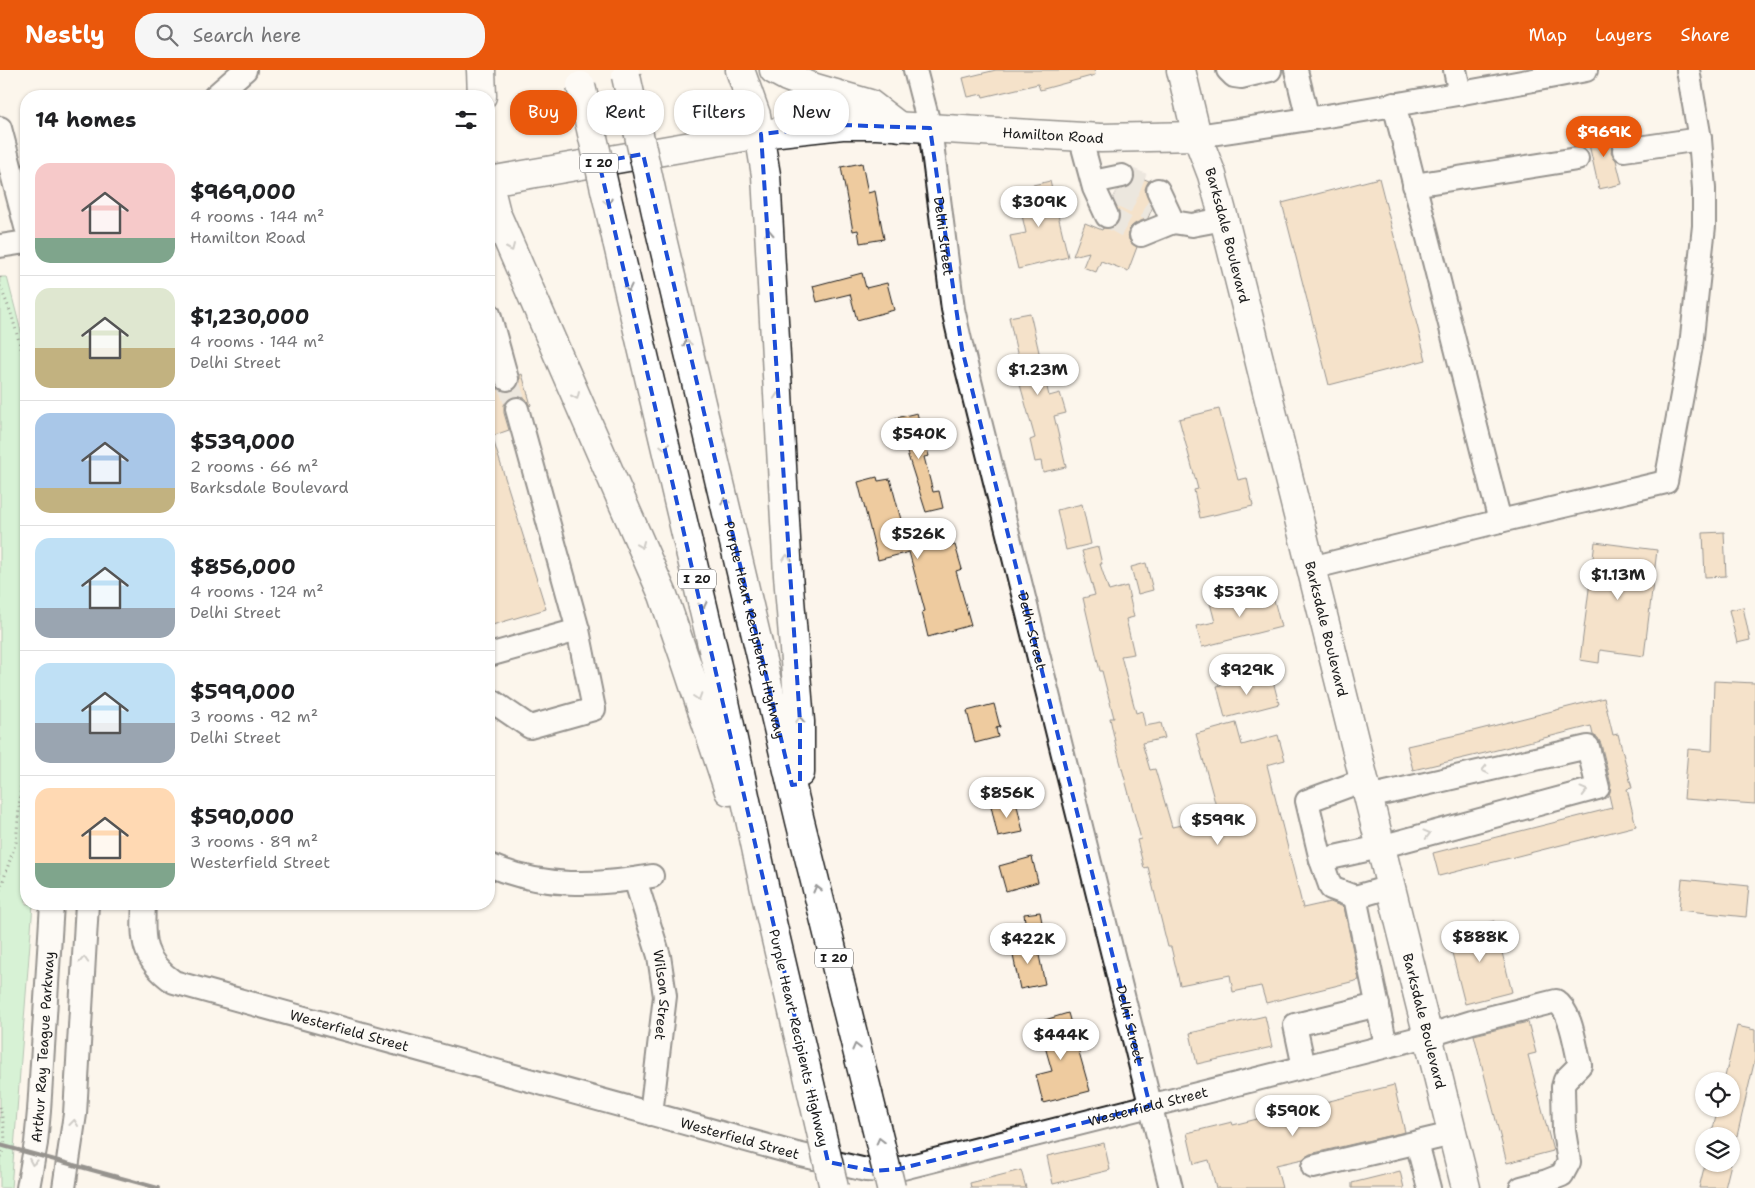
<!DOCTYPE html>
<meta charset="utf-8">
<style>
:root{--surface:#fff;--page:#f6f6f6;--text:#202124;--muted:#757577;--line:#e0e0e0;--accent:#ea580c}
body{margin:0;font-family:"Shantell Sans",sans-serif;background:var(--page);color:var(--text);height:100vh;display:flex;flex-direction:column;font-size:19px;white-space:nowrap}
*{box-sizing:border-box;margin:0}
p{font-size:16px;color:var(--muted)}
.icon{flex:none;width:28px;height:28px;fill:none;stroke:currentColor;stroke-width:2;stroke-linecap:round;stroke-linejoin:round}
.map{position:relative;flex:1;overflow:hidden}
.sheet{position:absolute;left:20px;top:20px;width:475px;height:820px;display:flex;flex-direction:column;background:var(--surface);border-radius:20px;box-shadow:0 1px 4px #0004}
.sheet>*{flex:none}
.banner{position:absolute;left:510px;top:20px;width:475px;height:45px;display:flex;gap:10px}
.buttons{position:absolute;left:1695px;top:1002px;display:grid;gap:10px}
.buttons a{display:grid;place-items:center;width:45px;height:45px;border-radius:50%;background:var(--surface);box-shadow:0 1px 4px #0004;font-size:25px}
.price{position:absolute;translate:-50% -42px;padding:0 11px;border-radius:18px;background:#fff;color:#222;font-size:16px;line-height:32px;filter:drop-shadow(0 1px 2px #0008)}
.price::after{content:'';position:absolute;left:50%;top:30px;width:15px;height:11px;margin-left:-8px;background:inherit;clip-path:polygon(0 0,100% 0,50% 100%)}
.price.current{background:var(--accent);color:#fff}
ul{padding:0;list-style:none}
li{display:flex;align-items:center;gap:15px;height:125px;padding:0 15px}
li+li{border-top:1px solid var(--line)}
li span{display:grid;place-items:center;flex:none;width:140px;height:100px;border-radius:15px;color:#555}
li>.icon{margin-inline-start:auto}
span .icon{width:60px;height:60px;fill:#fffc;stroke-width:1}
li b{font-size:21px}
h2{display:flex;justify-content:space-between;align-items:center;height:60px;padding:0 15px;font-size:21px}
.pill{padding:0 18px;border-radius:20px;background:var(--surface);box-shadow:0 1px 4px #0004;font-size:18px;line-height:45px}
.pill.current{background:var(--accent);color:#fff}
header{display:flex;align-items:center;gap:30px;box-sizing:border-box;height:70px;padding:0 25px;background:var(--accent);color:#fff}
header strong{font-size:24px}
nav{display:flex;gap:28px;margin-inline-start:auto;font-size:18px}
.search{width:350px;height:45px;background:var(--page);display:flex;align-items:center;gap:12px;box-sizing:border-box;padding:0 18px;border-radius:20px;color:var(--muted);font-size:19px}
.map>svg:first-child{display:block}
.green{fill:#aaeeb8;stroke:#63856a}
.building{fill:#eecb9f;stroke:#1c1c1c}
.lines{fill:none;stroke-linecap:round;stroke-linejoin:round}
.minor-tunnel{stroke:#dad4cd;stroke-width:22;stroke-dasharray:22 11;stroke-linecap:butt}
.minor-casing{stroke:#1c1c1c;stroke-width:26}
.major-casing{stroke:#1c1c1c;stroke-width:31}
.highway-casing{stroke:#1c1c1c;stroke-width:31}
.path{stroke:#1c1c1c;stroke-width:3;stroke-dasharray:1 4;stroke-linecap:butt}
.minor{stroke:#fff;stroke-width:22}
.major{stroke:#fff;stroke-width:28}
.highway{stroke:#fff;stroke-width:28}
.rail{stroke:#1c1c1c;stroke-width:4}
.highway-bridge-casing{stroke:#1c1c1c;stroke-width:31;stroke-linecap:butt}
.highway-bridge{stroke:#fff;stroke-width:28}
.oneway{stroke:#999}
.marked{fill:none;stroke:#1d4ed8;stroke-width:4;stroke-dasharray:10 6;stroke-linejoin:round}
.labels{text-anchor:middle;stroke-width:4;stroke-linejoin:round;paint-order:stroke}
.shield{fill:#fff;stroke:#606060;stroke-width:1}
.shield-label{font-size:12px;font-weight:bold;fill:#1c1c1c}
.street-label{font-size:14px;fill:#1c1c1c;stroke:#fff}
</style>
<header>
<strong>Nestly</strong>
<div class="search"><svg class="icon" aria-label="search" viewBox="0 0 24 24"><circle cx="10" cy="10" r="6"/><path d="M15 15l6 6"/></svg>Search here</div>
<nav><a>Map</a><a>Layers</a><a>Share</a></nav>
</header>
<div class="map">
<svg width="1755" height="1118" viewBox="0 0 1755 1118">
<rect width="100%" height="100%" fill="#fcf5ec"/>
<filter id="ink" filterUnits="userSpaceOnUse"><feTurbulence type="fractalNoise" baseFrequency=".02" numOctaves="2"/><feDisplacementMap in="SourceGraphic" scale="10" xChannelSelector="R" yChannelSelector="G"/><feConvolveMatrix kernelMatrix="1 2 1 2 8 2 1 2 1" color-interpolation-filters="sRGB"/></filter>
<g filter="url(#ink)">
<polygon class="green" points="0,207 7,207 26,281 26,834 33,834 11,1118 0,1118"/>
<g class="building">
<polygon points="996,0 1094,0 1095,5 1040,20 1038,14 983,27 982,24 968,27 963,8"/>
<polygon points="1609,56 1613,74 1611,82 1616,90 1622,114 1599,119 1586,61"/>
<polygon points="862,93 868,123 875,121 884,169 860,173 858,160 853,161 841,97"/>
<polygon points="1135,105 1149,111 1145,119 1152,138 1148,148 1136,153 1131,157 1128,163 1129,170 1137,177 1128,201 1101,191 1096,202 1083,197 1089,182 1073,186 1085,153 1102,160 1103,158 1112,158 1117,154 1120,147 1113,129 1117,121 1131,115 1134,111"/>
<polygon points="1379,108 1426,290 1329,315 1282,133"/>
<polygon points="1050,111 1068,187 1018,199 1010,166 1026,163 1016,119"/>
<polygon points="862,203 866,218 887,213 894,240 857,250 850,224 817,232 813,216"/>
<polygon points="1030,243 1049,326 1060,323 1066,343 1054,346 1066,397 1043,402 1041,391 1035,392 1030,370 1035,368 1019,311 1023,310 1009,247"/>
<polygon points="522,304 531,335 530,336 526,329 520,326 514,326 508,329 504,335 504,343 509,360 492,366 546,539 489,556 489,315 495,313 498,319 503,322 511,321 517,318 520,312 520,305"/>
<polygon points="1219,339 1238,410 1247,408 1253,436 1200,448 1194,420 1198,419 1179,349"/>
<polygon points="917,343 929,386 924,387 933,422 939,421 943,438 926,442 896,348"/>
<polygon points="877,407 878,411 890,409 909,479 947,468 950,476 955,475 962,499 956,501 971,555 928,567 922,542 925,541 909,482 878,490 858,412"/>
<polygon points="1082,434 1091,474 1066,480 1057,440"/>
<polygon points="1724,462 1726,506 1705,507 1703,463"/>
<polygon points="1595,472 1657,480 1644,586 1600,580 1599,593 1580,590"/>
<polygon points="1098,477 1102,494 1100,494 1109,521 1127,516 1134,547 1126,549 1134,584 1121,586 1136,643 1142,641 1145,656 1161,653 1165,668 1142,673 1150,700 1155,699 1172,757 1219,747 1196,664 1236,653 1242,675 1278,665 1285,690 1267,695 1303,838 1330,832 1344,837 1359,910 1266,933 1261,916 1233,922 1230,905 1180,915 1171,877 1168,877 1148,797 1144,798 1137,770 1141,769 1116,676 1110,648 1114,648 1102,601 1100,601 1083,528 1095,525 1082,481"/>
<polygon points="1146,493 1153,520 1138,524 1131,497"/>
<polygon points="1271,518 1281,557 1202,577 1196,556 1215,552 1210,533"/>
<polygon points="1743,537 1750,570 1737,573 1729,540"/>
<polygon points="1258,606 1260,615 1273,611 1279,634 1225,648 1217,616"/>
<polygon points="1714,611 1755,613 1755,734 1684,729 1688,679 1712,681"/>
<polygon points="1604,628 1613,665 1618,664 1632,718 1627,719 1636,756 1439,806 1433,783 1612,738 1609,725 1611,715 1601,674 1598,668 1593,665 1591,656 1485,683 1413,700 1407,676 1461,664"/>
<polygon points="994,634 1000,657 996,658 998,667 975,673 967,641"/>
<polygon points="1016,731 1023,762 998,767 991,736"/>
<polygon points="1032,787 1038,812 1006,821 999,796"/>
<polygon points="1682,809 1749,816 1746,847 1679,840"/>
<polygon points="1040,842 1044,863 1027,865 1024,844"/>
<polygon points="1494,851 1512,922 1465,934 1447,863"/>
<polygon points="1036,871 1045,914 1020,919 1011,876"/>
<polygon points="1068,943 1090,1021 1043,1033 1036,1005 1052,1001 1038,952"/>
<polygon points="1265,946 1272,977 1197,994 1190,963"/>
<polygon points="1528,952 1536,983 1528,985 1553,1081 1507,1093 1474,965"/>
<polygon points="1737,956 1755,960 1755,989 1737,1066 1711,1066 1718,1039 1731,1039 1731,1011 1724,1011"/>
<polygon points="1394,1015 1405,1062 1310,1084 1303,1089 1276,1095 1282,1118 1216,1118 1209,1090 1194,1094 1187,1063 1232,1052 1233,1055"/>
<polygon points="1104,1073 1110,1100 1053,1114 1047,1086"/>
<polygon points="1705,1094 1731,1094 1725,1118 1699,1118"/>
<polygon points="1021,1100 1026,1118 971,1118 970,1113"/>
<polygon points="1400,1101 1404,1118 1352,1118 1352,1113"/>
</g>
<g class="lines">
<g class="minor-tunnel">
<polyline points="1122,106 1158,120"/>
<polyline points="1115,124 1151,140"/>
<polyline points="1107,146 1141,165"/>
<polyline points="507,309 517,339"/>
</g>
<defs>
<g id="minor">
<path id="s1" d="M915,0L930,58L953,239L962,279L1171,1118"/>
<polyline points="1228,0 1234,6 1241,7 1270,0"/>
<polyline points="1296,0 1308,49"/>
<polyline points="1455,0 1460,24"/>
<polyline points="215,26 245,0"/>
<polyline points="1394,34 1500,451"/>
<polyline points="0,58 26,157"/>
<polyline points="1080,66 1094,118 1107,146"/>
<path d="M1197,66C1328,47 1457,25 1586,0"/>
<polyline points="1624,80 1700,69"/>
<polyline points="1093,112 1122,106"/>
<polyline points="1414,115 1577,89"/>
<polyline points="1158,120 1173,152"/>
<polyline points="1141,165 1173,152 1192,155 1224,149"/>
<polyline points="0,176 26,172"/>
<polyline points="489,244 507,309"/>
<polyline points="1311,498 1500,451 1666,412 1691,276 1704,156 1704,119 1700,69 1688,0"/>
<polyline points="489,585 578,560 517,339"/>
<polyline points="489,629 530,657 594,639 578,560"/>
<polyline points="1364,710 1307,731 1321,790 1380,777 1598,718 1588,677 1368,727"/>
<polyline points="1321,790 1331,818 1355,827 1386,976"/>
<path d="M489,795C541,818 597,816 652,806"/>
<path id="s2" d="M635,809L659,886L665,926L651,1044"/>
<polyline points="1355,827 1390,817"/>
<path id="s3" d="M144,834C142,870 142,890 174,912L797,1084L866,1100L883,1101L899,1099L1427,966L1472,952L1556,931C1572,942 1575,977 1580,995L1565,1010L1563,1017L1564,1061L1569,1092L1562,1105L1547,1111L1521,1118"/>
<polyline points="1304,997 1295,955 1378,935"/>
<polyline points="1417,1073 1429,1118"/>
<polyline points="1313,1097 1452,1064"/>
<path id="s4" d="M28,1118L36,1073L39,1041L52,834"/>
<polyline points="64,1118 75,1044 87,834"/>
</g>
<g id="major">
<path id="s5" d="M1181,0L1197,66L1212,105L1224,149L1466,1118"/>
<path id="s6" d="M489,111L761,64L842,55H876L1101,68L1197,66"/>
</g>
<g id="highway">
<polyline points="481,0 482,26"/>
<polyline points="740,0 756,45 766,105 788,505 800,652 800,703"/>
<polyline points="774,0 787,7 815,18 870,34 900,57"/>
<polyline points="489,115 496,143 663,525 687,595 729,721"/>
<path id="s7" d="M659,156L800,751L868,1024"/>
<polyline points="617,171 721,613 771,848 806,997"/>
</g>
</defs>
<use href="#minor" class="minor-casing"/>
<use href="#major" class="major-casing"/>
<use href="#highway" class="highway-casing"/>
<g class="path">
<polyline points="0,207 0,211"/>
<polyline points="0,216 11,243 26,296"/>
<polyline points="0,820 16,772 25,671 26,627"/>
<path d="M0,1037C3,1054 9,1072 0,1087"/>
</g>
<use href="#minor" class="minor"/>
<use href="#major" class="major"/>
<use href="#highway" class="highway"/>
<polyline class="rail" points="0,1075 158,1118"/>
<defs>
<g id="highway-bridge">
<polyline points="626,6 659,156"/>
<polyline points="581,16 617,171"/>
<polyline points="806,997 834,1118"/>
<polyline points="868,1024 891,1118"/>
</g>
</defs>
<use href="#highway-bridge" class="highway-bridge-casing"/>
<use href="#highway-bridge" class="highway-bridge"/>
</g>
<defs><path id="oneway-chevron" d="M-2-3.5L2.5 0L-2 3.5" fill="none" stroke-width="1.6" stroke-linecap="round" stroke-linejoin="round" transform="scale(1.25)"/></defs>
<g class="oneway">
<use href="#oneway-chevron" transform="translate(608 132) rotate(77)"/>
<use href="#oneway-chevron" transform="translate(769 163) rotate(-93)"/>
<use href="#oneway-chevron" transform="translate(511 178) rotate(66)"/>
<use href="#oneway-chevron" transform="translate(628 218) rotate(77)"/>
<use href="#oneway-chevron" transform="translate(687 273) rotate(-103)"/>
<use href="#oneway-chevron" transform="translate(576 326) rotate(66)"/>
<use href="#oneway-chevron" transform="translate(778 326) rotate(-93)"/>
<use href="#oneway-chevron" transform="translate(665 377) rotate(77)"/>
<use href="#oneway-chevron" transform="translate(725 431) rotate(-103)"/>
<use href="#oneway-chevron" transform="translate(641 475) rotate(67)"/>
<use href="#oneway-chevron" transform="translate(787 488) rotate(-93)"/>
<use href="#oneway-chevron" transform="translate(703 535) rotate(77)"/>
<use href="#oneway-chevron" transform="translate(698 627) rotate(72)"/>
<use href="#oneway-chevron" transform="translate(800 650) rotate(-92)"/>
<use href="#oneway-chevron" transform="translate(1485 700) rotate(167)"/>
<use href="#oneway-chevron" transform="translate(1584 721) rotate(-15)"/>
<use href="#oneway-chevron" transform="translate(1427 764) rotate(-15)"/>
<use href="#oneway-chevron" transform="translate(817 819) rotate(-104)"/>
<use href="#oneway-chevron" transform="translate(84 890) rotate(-87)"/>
<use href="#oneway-chevron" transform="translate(856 977) rotate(-104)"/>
<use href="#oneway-chevron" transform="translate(74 1053) rotate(-84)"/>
<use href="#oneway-chevron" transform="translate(880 1071) rotate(-104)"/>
<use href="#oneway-chevron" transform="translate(33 1092) rotate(100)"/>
</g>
</g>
<path d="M0 0H1755V1118H0ZM842,55L930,58L962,279L1150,1036L899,1099L874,1101L828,1092L599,92L643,84L792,715L800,714V652L761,64Z" fill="#fcf5ec" fill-opacity=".55" fill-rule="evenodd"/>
<path class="marked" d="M842,55L930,58L962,279L1150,1036L899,1099L874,1101L828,1092L599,92L643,84L792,715L800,714V652L761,64Z"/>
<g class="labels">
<g class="shield">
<rect x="580" y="83.5" width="38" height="19" rx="4"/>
<rect x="678" y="499.5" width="38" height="19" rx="4"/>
<rect x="815" y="878.5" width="38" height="19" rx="4"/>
</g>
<g class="shield-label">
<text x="599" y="97">I 20</text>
<text x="697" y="513">I 20</text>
<text x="834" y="892">I 20</text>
</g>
<g class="street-label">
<text dy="5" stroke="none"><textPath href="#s6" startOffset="569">Hamilton Road</textPath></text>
<text dy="5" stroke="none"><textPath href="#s1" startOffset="169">Delhi Street</textPath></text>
<text dy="5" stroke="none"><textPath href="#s5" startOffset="172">Barksdale Boulevard</textPath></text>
<text dy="5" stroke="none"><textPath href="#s5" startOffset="578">Barksdale Boulevard</textPath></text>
<text dy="5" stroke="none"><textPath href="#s7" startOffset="415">Purple Heart Recipients Highway</textPath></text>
<text dy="5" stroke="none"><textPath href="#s1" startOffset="574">Delhi Street</textPath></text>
<text dy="5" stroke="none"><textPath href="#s2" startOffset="120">Wilson Street</textPath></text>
<text dy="5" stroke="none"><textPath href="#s5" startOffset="982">Barksdale Boulevard</textPath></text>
<text dy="5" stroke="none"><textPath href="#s1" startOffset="979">Delhi Street</textPath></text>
<text dy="5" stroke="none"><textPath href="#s3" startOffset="271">Westerfield Street</textPath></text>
<text transform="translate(799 968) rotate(77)" y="5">Purple Heart Recipients Highway</text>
<text dy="5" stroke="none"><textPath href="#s4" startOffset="142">Arthur Ray Teague Parkway</textPath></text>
<text dy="5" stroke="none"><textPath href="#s3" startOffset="1096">Westerfield Street</textPath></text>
<text dy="5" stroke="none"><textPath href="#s3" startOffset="676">Westerfield Street</textPath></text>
</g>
</g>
</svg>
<div class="buttons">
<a><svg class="icon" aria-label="locate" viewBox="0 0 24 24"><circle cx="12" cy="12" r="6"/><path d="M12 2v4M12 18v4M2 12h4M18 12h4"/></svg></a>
<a><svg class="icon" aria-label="layers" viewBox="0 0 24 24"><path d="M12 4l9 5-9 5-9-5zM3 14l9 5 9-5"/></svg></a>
</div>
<b class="price current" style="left:1604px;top:88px">$969K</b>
<b class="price" style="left:1039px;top:158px">$309K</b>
<b class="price" style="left:1038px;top:326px">$1.23M</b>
<b class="price" style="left:919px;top:390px">$540K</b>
<b class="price" style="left:918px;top:490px">$526K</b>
<b class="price" style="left:1618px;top:531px">$1.13M</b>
<b class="price" style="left:1240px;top:548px">$539K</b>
<b class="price" style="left:1247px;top:626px">$929K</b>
<b class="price" style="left:1007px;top:749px">$856K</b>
<b class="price" style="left:1218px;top:776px">$599K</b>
<b class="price" style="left:1480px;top:893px">$888K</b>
<b class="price" style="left:1028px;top:895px">$422K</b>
<b class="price" style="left:1061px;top:991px">$444K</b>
<b class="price" style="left:1293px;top:1067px">$590K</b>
<div class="banner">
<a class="pill current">Buy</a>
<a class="pill">Rent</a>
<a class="pill">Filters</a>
<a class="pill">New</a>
</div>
<section class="sheet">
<h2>14 homes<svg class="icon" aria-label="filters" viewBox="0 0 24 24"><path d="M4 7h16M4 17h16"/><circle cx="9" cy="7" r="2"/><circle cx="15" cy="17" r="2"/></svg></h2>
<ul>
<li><span style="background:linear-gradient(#f6c9c9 75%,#7fa58c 0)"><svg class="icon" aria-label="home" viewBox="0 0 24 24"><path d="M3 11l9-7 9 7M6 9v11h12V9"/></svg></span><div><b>$969,000</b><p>4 rooms · 144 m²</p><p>Hamilton Road</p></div></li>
<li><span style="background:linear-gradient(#dfe7d0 60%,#c2b280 0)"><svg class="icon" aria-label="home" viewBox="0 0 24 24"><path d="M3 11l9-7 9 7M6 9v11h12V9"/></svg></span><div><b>$1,230,000</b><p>4 rooms · 144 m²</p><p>Delhi Street</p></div></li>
<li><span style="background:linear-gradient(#a9c7e8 75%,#c2b280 0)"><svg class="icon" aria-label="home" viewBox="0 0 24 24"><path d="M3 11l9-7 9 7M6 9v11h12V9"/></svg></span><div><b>$539,000</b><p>2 rooms · 66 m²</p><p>Barksdale Boulevard</p></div></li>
<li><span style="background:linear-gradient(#bfe0f5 70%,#9aa5b1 0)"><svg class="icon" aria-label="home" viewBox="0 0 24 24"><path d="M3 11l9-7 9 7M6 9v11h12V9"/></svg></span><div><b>$856,000</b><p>4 rooms · 124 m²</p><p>Delhi Street</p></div></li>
<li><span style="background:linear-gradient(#bfe0f5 60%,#9aa5b1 0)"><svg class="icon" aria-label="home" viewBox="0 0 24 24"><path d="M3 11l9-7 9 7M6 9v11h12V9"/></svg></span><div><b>$599,000</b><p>3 rooms · 92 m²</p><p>Delhi Street</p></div></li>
<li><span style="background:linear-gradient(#ffd9b3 75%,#7fa58c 0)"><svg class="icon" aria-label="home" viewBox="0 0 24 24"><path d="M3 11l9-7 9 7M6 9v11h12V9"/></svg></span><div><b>$590,000</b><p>3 rooms · 89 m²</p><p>Westerfield Street</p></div></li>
</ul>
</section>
</div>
